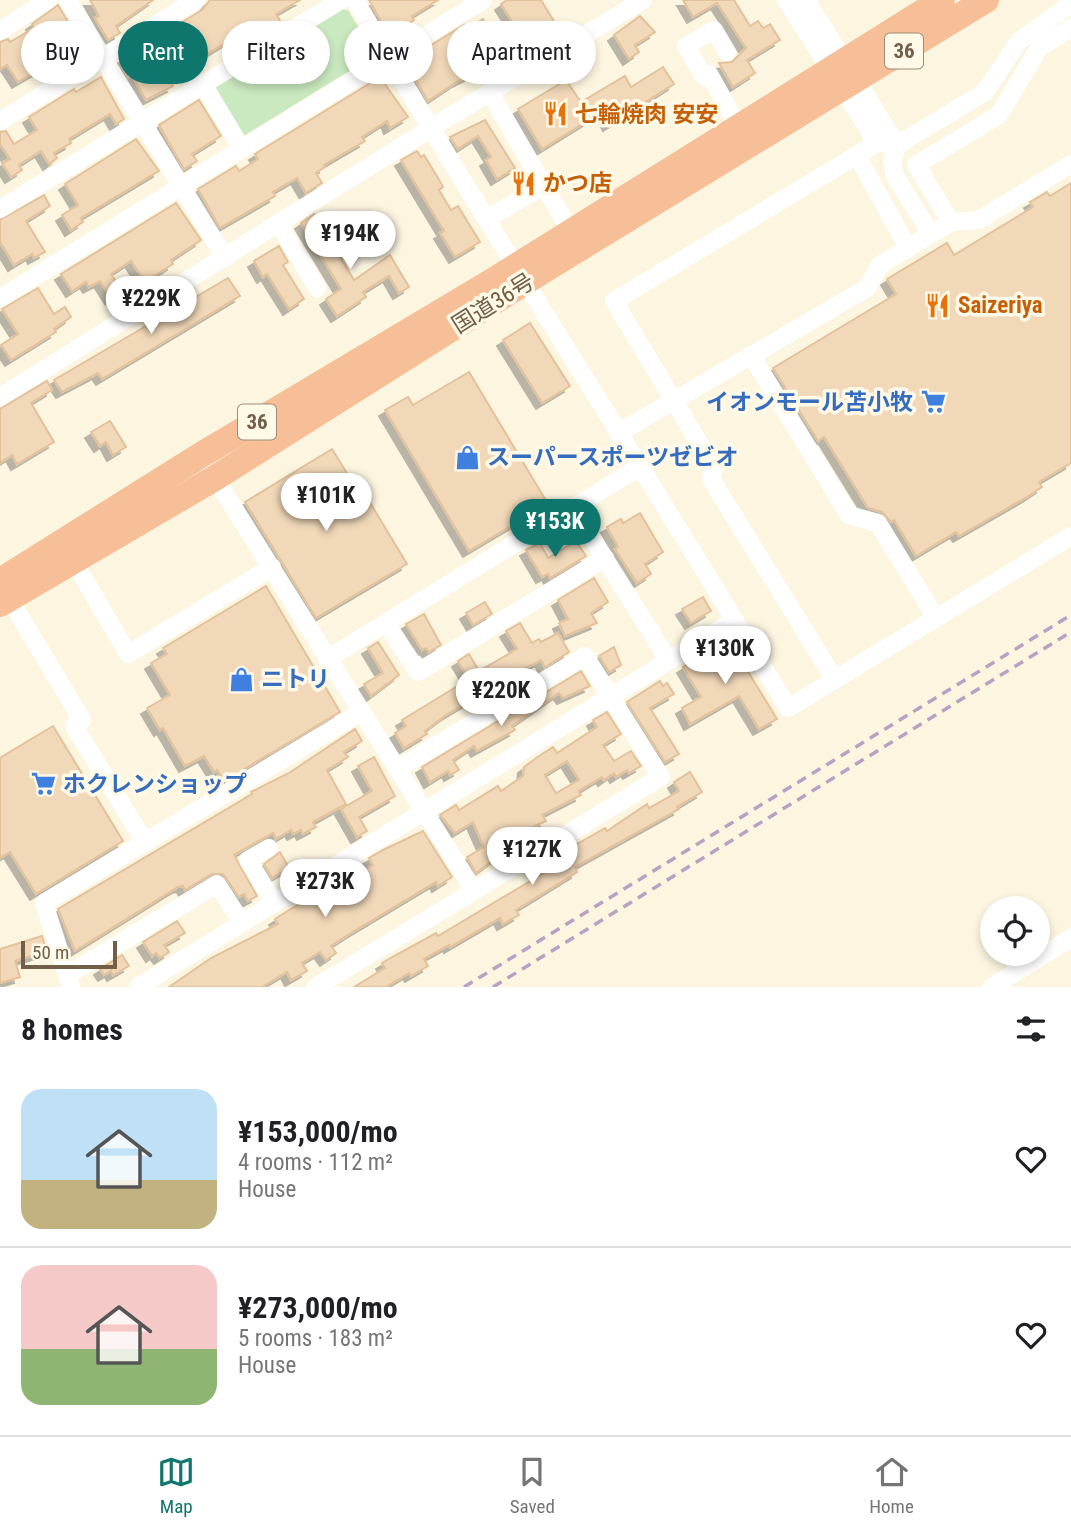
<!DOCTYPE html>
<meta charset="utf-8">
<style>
:root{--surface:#fff;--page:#f6f6f6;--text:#202124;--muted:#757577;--line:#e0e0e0;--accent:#0f766e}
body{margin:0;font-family:"Roboto Condensed","Noto Sans JP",sans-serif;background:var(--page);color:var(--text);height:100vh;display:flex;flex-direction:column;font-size:26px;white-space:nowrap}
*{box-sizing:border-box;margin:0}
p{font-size:23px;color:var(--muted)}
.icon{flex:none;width:38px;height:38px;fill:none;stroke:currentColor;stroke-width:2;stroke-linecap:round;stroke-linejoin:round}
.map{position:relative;height:987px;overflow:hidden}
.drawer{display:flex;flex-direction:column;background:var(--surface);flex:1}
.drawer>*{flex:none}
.top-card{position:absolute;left:21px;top:21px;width:700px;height:63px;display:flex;gap:14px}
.controls{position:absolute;left:980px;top:896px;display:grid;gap:14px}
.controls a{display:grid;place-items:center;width:70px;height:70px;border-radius:50%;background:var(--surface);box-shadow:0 4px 10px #0003;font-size:35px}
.scale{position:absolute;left:21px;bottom:18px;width:96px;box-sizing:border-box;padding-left:7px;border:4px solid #735e48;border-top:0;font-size:19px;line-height:24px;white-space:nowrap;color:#735e48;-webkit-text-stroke:5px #fff9e7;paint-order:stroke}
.price{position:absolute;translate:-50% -60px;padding:0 16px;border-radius:24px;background:#fff;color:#222;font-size:23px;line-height:46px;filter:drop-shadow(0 2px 4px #0008)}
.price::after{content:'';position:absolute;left:50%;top:42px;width:21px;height:16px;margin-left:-10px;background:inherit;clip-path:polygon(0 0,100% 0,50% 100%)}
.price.on{background:var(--accent);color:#fff}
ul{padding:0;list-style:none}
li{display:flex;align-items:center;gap:21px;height:175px;padding:0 21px}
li+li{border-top:2px solid var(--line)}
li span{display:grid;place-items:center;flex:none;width:196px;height:140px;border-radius:21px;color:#555}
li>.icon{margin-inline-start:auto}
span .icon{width:84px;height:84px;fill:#fffc;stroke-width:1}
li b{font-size:30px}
h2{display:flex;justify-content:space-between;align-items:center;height:84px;padding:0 21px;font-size:30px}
.chip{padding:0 24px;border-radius:32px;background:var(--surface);box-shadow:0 4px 10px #0003;font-size:24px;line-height:63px}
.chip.on{background:var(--accent);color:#fff}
.tab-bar{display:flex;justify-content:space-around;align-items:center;height:98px;border-top:2px solid var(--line);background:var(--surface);font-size:19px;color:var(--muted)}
.tab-bar a{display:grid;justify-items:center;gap:4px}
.tab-bar .on{color:var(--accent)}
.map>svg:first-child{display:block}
.green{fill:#cae9c0}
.building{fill:#f1d8b9;stroke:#e3c19a;stroke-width:2;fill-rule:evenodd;filter:url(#shadow)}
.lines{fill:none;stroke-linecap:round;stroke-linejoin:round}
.minor{stroke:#fff;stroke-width:18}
.highway{stroke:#f6bf98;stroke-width:26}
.rail{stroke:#b9a1c4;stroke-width:3.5;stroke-dasharray:10 7;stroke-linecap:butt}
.labels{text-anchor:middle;stroke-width:7;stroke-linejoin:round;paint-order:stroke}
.shield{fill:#fff9e7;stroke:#9d8c78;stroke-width:2}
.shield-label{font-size:21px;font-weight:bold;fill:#735e48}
.food-label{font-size:23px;font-weight:bold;fill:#c56008;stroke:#fff9e7;text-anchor:start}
.street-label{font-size:23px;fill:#735e48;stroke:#fff9e7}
.shop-label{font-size:23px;font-weight:bold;fill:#366cbe;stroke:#fff9e7;text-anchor:start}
</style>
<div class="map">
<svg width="1071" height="987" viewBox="0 0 1071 987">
<defs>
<filter id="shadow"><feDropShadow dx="-6" dy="6" stdDeviation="0" flood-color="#0004"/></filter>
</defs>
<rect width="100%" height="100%" fill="#fcf6e1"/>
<polygon class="green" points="341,9 348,10 375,55 242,137 213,91 214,84"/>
<g class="building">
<polygon points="90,0 153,0 116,26 120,33 108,40 95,18 99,16"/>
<polygon points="210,0 300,0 276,14 281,22 269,29 266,24 235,43 232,39 187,66 188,69 170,80 173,86 146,100 131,74 128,77 123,68 127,65 123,58 202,10"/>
<polygon points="369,0 438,0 412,16 414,20 390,37"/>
<polygon points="507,0 541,0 555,23 507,57 458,81 428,101 405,61 464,25 466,29 483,19 496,40 516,28 501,4"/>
<polygon points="683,0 734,0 750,26 758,21 763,28 770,24 780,40 747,60 755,73 733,87 719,63 732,62 746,48 717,3 693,17"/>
<polygon points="58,5 85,50 77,55 73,50 18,82 7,65 0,69 0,42 8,39 10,42 34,28 32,24"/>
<polygon points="640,16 655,32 635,45 639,52 629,59 614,35"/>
<polygon points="663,67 674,84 609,125 602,112 542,149 518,109 566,80 581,102 625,76 631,87"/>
<polygon points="101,77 124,119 116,124 110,114 69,139 71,143 54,153 57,158 49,164 41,151 19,165 22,170 11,177 2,163 10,159 0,144 0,132 6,131 14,144 37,130 29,117 74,89 76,92"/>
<polygon points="380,77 408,117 390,128 387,121 362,137 365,141 324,165 325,167 316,173 322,183 306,193 297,178 273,192 275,196 220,228 198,189 236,166 239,171 258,159 255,154"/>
<polygon points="199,100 221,136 192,154 197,161 184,169 159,125"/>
<polygon points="485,120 515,168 497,179 486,160 491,157 478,136 458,149 450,137"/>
<polygon points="136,139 159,171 81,218 83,222 71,230 62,215 78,205 65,184"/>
<polygon points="417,151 421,157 424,155 438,178 443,187 439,190 451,210 458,206 480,242 455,257 440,233 444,231 401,160"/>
<polygon points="1071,183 1071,463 1039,482 1042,487 1027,497 959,536 956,532 916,556 894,520 891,522 882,512 868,508 824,437 818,441 773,368 896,294 887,279 947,243 954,255 1033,207 1030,202 1047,192 1050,196"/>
<polygon points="44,195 50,206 26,221 45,252 34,258 32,254 14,265 0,242 0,220"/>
<polygon points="176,203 201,240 171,260 173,264 145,282 131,261 111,274 122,291 111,298 100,281 89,287 86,282 72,291 61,274"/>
<polygon points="314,214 354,280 390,255 409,287 399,293 389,276 363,292 366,297 337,316 326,299 341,289 301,223"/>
<polygon points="279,246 288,262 283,265 304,299 289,309 267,274 263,277 254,261"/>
<polygon points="228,278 240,296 102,379 98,373 62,392 54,380"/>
<polygon points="38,288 54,314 65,307 71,317 54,329 56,332 11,360 1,345 18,334 2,309"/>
<polygon points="530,323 570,386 542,403 503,340"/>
<polygon points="469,372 548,504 469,551 385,410 408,397 413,405"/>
<polygon points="47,381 52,390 31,403 54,442 17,464 12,455 0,463 0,409"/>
<polygon points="110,421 126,447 113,455 106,442 100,446 91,432"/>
<polygon points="332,449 356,488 360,486 407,564 316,618 245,502"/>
<polygon points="640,513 663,552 645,564 651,574 637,583 615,549 618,547 607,527 621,519 623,523"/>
<polygon points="576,541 586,556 550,578 548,574 542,577 526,550 540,543 548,558"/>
<polygon points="594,578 608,602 591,613 597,623 565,636 559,623 568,619 558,600"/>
<polygon points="266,586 340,712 224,781 217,770 214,772 204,756 185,766 163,728 160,730 147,708 170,695 151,663 167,654 163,648"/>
<polygon points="703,597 711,611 691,623 682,609"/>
<polygon points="485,602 492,614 473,625 466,613"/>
<polygon points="424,614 441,645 429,652 426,648 422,650 406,624"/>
<polygon points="520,623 532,643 539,639 541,642 558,633 569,652 545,667 541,660 495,684 498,688 484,696 483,693 446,715 425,731 427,734 404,748 395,733 406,726 402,720 469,679 458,661 469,654 479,671 517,649 506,631"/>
<polygon points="728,639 777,719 759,729 739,696 690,724 682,708 701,697 683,667"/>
<polygon points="378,642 399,675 371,696 364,684 383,673 368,648"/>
<polygon points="614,647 621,665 609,672 599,656"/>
<polygon points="581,671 590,686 563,698 559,693 512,726 515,730 477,751 474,746 453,760 459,770 450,775 448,771 430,782 422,767"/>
<polygon points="660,681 663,686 667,683 674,694 650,708 679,754 665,762 627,702"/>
<path d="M607,712L621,734L603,745L614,761L631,751L641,766L629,773L627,770L616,777L614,773L604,780L602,777L579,791L581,795L542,815L546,821L513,836L514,838L500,846L504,852L476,873L467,857L484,847L473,822L455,833L440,815L456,805L459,810L498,786L501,791L523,776L524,767L539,756L553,747L557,753L597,727L593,720ZM567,761L579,780L556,793L545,775Z"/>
<polygon points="53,726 123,841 36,894 10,852 0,858 0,758"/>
<polygon points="355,729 362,741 344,752 348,757 327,770 346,804 313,822 316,827 303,834 301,830 293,834 291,830 276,839 273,833 234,855 257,896 248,901 244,894 239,897 223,874 212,874 185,890 183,886 178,887 75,951 58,909 252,794 251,792 289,773"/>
<polygon points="374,757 395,796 359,817 367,831 357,837 341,809 372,791 358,766"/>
<polygon points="690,772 702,792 677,807 679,809 575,867 577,872 516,910 519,915 503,924 500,918 450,947 449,945 424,959 428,966 411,976 409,973 386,987 354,987 385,968 382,963 394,956 436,933 438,936 574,855 570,848 605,828 607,831 647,804 649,808 679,791 674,782"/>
<polygon points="423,831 452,877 438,886 436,882 351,933 331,946 336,953 326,960 320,952 302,963 307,971 291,980 287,972 262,987 169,987 211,958 278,924 275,919 289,910 307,900 309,903 373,865 369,858 383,850"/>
<polygon points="280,852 289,868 272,878 264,864"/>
<polygon points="177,921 185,933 164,945 169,952 160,958 156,953 152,956 143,942"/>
<polygon points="42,936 47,951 15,961 20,977 0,983 0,949"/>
<polygon points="122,955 129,966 113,975 111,971 104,975 100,969"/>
</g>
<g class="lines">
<g class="minor">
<polyline points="68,0 225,258"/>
<path d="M355,0C494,239 646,471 788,708L1071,536"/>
<polyline points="786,0 877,143"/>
<polyline points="806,0 897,145 892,162 895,176 931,234"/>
<polyline points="0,31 48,0"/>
<polyline points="727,52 714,30 686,46 704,77 709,74 739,127"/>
<polyline points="203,84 242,149"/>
<polyline points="490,93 571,232"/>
<polyline points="0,121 196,0"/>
<polyline points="0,209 341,0"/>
<polyline points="486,219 544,186"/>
<polyline points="951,222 916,165 999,115 1039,48 1071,28"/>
<polyline points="279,224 317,288"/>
<polyline points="908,248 857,155 877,143 897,145 985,92 1019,41 1071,4"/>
<polyline points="0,298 483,0"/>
<polyline points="751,355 849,515 878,523 936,618"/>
<polyline points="0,397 431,128 643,0"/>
<polyline points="620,432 867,288 880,265 931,234 951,222 979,220 1071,164"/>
<polyline points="210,470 473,889"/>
<polyline points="573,508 669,661"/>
<polyline points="73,560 128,654 272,567"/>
<polyline points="4,590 82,720 74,726 145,842"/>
<polyline points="386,623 418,672 605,558"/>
<polyline points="327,659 641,466"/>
<polyline points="835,680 711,479 714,468 614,301 857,155"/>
<polyline points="269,848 248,860 274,903"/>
<polyline points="67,975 217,884 242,923"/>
<polyline points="71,987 44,903 361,712"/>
<polyline points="138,987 735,620"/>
<polyline points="316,987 661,777 585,656 397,769"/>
<polyline points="992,987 1071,938"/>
</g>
<g class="highway">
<polyline points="0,581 201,455 491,282 942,0"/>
<polyline points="0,604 215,478 549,267 986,0"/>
</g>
<g class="rail">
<polyline points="464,987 1071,615"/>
<polyline points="493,987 1071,632"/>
</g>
</g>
<defs>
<symbol id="restaurant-bare" viewBox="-9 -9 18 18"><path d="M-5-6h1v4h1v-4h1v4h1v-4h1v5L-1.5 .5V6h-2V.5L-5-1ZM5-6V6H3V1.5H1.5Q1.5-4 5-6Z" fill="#e8710a" stroke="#fff9e7" stroke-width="2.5" paint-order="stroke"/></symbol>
<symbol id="supermarket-bare" viewBox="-9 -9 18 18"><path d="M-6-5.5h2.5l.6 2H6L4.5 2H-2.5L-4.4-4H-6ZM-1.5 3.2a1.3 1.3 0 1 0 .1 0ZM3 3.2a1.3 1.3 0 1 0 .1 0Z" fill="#3f7fe0" stroke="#fff9e7" stroke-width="2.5" paint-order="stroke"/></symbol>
<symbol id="shop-bare" viewBox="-9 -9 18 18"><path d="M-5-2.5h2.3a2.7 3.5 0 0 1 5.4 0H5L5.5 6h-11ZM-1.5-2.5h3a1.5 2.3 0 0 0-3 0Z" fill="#3f7fe0" stroke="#fff9e7" stroke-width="2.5" paint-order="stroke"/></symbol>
</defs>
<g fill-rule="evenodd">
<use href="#restaurant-bare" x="538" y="96" width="35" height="35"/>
<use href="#restaurant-bare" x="506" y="166" width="35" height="35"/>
<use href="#restaurant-bare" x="920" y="288" width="35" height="35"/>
<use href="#supermarket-bare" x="916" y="384" width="35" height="35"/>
<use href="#shop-bare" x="450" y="440" width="35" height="35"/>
<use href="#shop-bare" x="224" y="662" width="35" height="35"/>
<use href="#supermarket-bare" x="26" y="766" width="35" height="35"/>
</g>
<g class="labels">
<g class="shield">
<rect x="885" y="33.5" width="38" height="35" rx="5"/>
<rect x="238" y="404.5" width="38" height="35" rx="5"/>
</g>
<g class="shield-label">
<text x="904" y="58">36</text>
<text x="257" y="429">36</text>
</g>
<g class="food-label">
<text x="575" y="122">七輪焼肉 安安</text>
<text x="543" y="191">かつ店</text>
<text x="958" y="313">Saizeriya</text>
</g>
<g class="street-label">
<text transform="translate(493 303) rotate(-32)" y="8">国道36号</text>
</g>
<g class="shop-label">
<text x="913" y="410" text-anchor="end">イオンモール苫小牧</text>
<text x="487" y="465">スーパースポーツゼビオ</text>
<text x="261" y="687">ニトリ</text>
<text x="63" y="792">ホクレンショップ</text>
</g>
</g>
</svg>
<div class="controls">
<a><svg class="icon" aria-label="locate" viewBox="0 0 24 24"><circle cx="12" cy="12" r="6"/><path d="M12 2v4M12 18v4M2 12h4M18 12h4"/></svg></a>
</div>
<div class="scale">50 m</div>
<b class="price" style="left:350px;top:271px">¥194K</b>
<b class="price" style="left:151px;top:336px">¥229K</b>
<b class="price" style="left:326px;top:533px">¥101K</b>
<b class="price on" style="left:555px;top:559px">¥153K</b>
<b class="price" style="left:725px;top:686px">¥130K</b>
<b class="price" style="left:501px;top:728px">¥220K</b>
<b class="price" style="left:532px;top:887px">¥127K</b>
<b class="price" style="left:325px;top:919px">¥273K</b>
<div class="top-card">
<a class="chip">Buy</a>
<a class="chip on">Rent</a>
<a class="chip">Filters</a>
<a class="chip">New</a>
<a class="chip">Apartment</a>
</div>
</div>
<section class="drawer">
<h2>8 homes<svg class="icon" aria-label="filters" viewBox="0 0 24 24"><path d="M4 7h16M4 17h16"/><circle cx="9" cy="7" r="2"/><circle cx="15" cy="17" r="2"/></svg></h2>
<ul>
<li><span style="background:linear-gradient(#bfe0f5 65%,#c2b280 0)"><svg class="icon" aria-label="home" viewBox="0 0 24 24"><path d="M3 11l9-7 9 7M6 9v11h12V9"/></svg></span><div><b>¥153,000/mo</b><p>4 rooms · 112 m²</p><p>House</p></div><svg class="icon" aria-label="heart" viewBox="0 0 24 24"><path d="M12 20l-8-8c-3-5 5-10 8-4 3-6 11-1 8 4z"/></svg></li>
<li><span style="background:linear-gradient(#f6c9c9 60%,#8fb573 0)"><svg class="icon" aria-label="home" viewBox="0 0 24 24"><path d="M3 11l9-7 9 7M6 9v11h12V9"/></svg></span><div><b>¥273,000/mo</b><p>5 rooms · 183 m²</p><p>House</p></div><svg class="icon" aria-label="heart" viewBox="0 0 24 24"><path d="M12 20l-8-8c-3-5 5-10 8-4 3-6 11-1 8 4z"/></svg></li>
</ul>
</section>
<nav class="tab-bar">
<a class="on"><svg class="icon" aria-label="map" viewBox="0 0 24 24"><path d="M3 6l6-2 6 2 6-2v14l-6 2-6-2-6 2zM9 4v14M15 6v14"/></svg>Map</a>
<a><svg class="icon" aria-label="saved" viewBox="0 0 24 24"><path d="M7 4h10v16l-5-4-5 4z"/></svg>Saved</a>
<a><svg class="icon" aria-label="home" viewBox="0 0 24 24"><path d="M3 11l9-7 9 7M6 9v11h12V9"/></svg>Home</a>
</nav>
